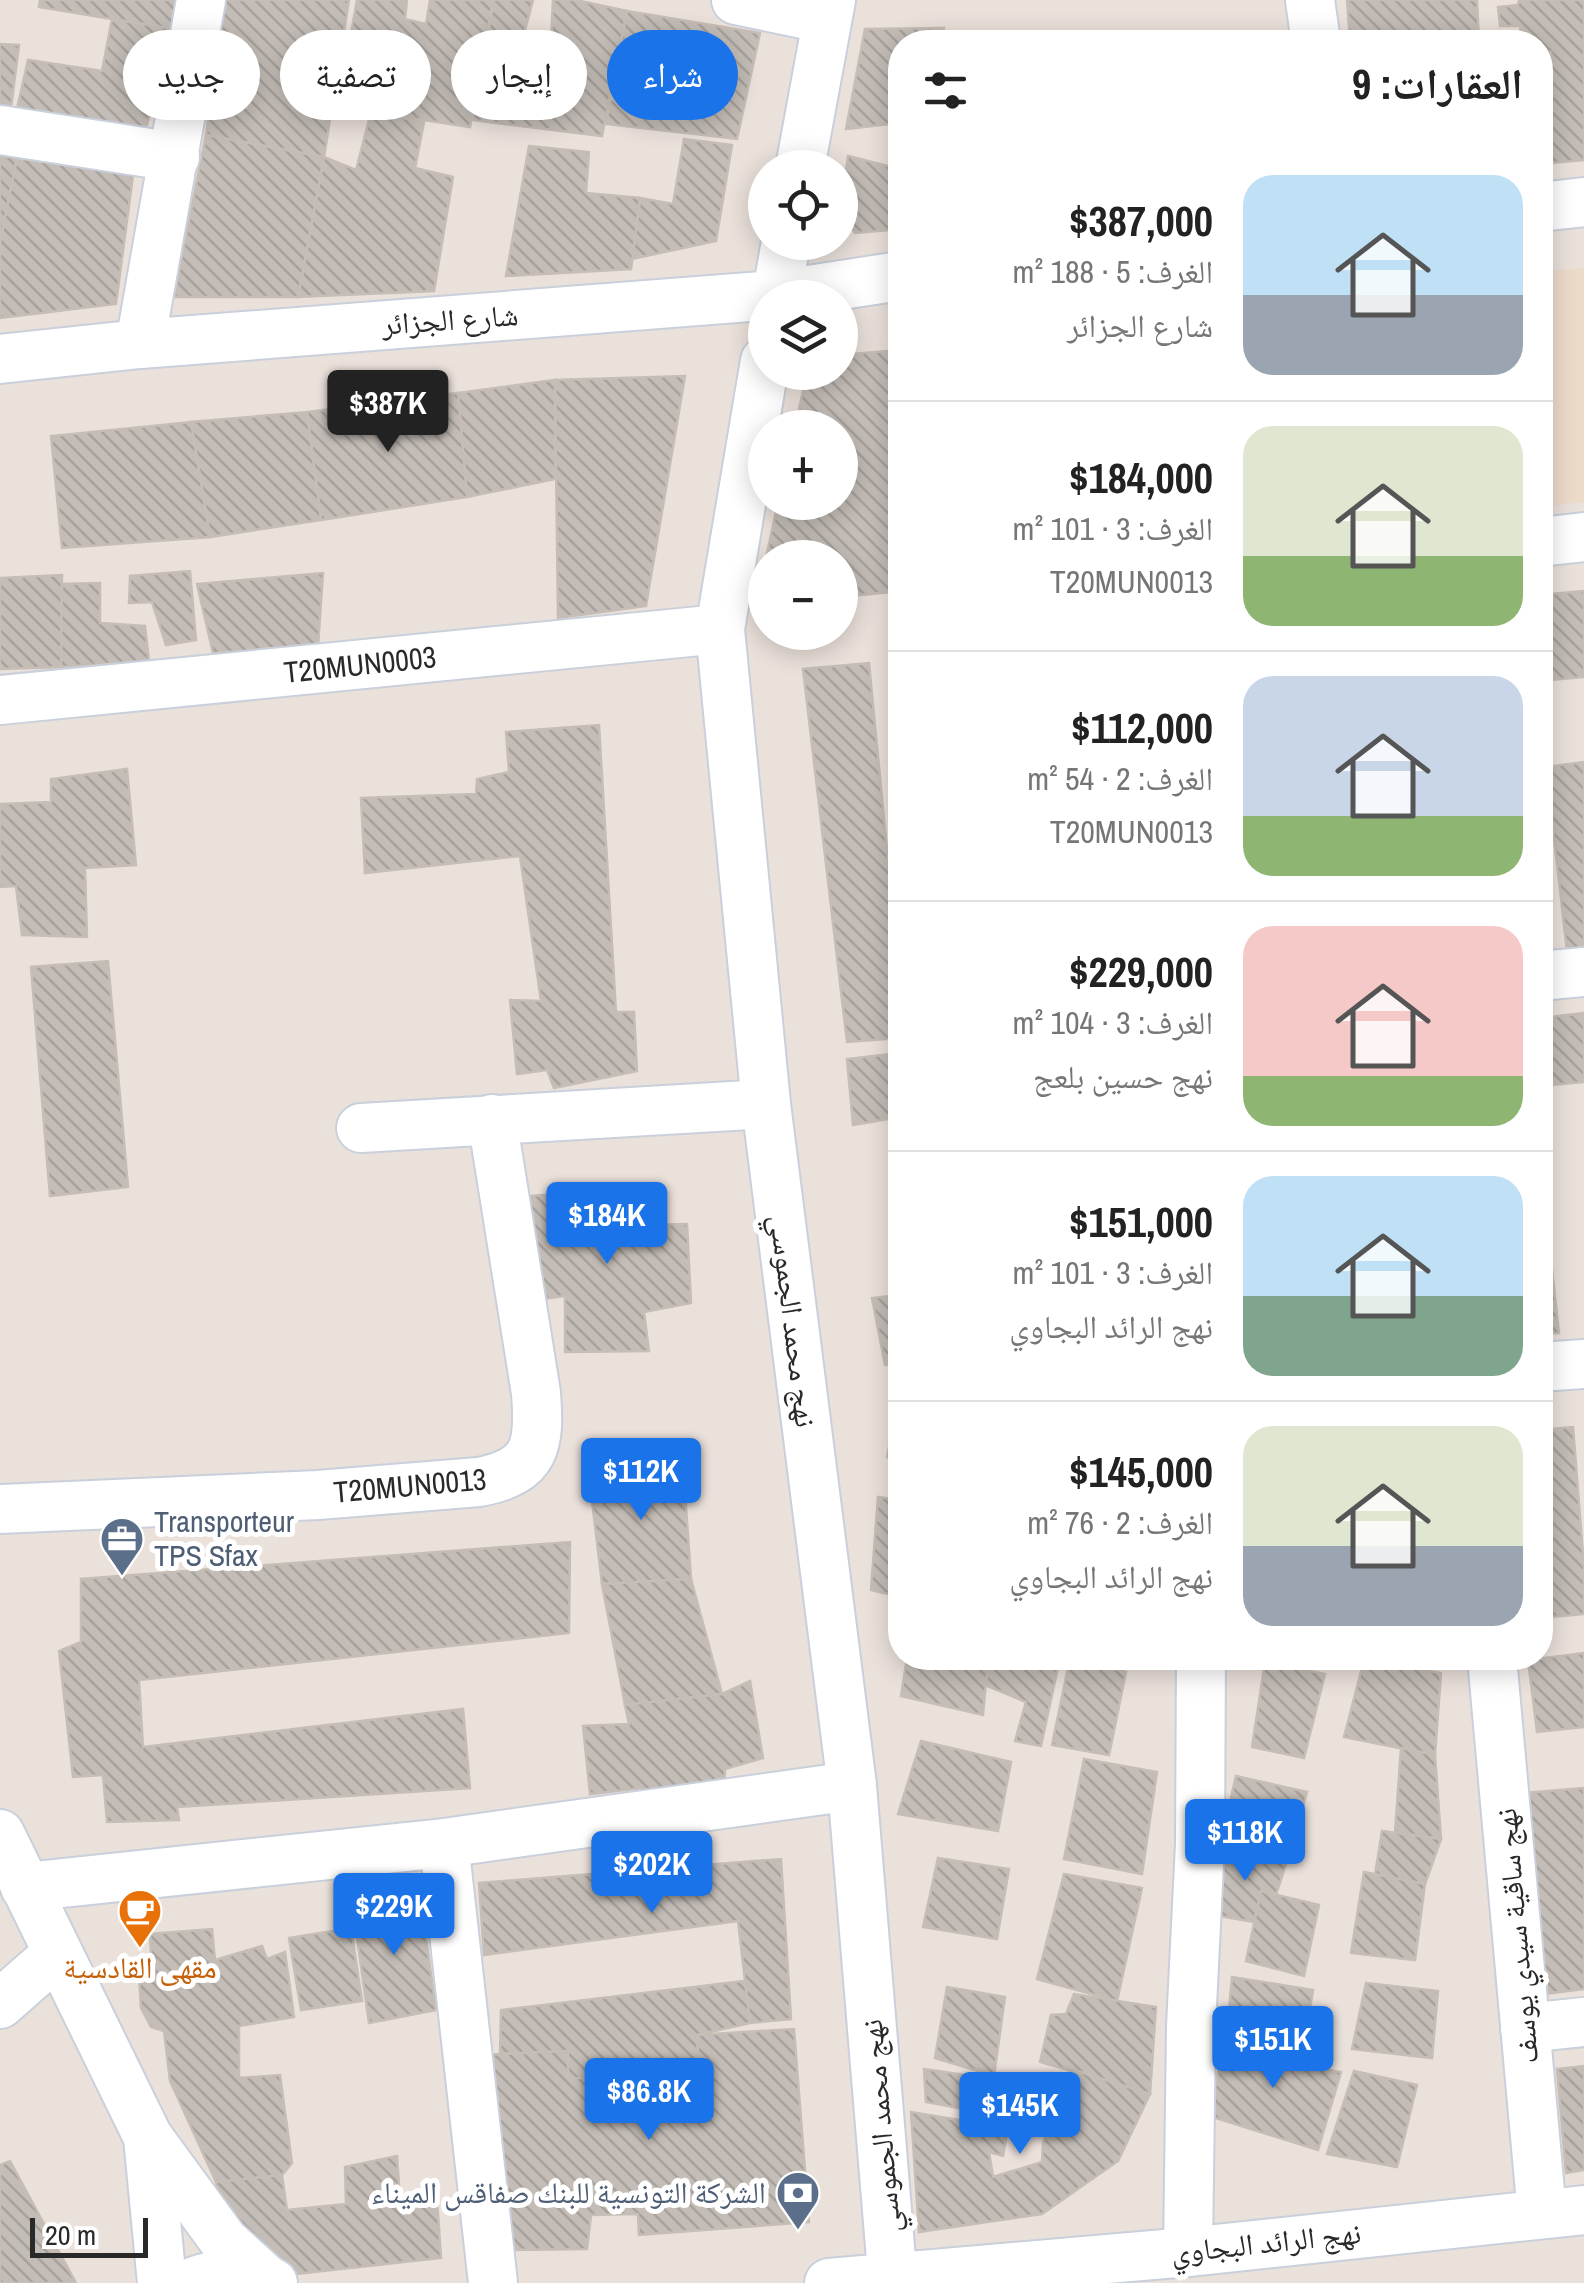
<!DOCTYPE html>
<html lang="ar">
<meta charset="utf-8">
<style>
:root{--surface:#fff;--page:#f6f6f6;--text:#222;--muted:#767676;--line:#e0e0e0;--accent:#1a73e8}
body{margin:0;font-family:"Archivo Narrow","Noto Naskh Arabic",sans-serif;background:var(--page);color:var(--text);direction:rtl;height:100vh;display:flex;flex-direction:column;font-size:38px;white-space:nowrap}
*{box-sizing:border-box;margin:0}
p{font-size:32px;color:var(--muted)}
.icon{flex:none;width:55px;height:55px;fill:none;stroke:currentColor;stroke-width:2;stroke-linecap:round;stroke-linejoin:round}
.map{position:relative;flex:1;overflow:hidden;direction:ltr}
.drawer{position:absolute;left:888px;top:30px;width:665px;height:1640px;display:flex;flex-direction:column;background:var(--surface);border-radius:40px;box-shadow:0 5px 25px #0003;direction:rtl}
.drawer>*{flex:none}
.hud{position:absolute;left:30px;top:30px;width:708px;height:90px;direction:rtl;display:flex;gap:20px}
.buttons{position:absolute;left:748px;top:150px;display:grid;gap:20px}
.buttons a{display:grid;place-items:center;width:110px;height:110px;border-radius:50%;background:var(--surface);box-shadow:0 5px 25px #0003;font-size:50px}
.scale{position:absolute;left:30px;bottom:25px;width:118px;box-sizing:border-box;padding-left:10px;border:5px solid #292929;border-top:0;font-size:28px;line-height:35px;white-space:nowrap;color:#292929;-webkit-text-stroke:8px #fff;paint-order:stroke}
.price{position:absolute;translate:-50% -85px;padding:0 22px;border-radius:10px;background:var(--accent);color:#fff;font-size:32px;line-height:65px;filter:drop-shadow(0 2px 5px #0008)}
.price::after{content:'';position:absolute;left:50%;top:60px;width:30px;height:22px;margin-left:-15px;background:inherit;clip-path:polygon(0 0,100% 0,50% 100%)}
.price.selected{background:#222;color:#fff}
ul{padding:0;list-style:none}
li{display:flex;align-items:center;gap:30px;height:250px;padding:0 30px}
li+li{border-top:2px solid var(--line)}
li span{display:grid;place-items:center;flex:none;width:280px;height:200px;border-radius:30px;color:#555}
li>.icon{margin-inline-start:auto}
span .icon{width:120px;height:120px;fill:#fffc;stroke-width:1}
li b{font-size:42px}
h2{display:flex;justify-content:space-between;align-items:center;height:120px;padding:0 30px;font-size:42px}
.chip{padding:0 35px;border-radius:45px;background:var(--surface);box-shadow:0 5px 25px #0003;font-size:35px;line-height:90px}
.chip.selected{background:var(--accent);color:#fff}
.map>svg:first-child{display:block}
.education{fill:#eddbca}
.building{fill:url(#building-back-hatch);stroke:#c6bdb5;stroke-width:2.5}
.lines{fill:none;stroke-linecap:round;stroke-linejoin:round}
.minor-casing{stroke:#c9d0db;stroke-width:52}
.minor{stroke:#fff;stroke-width:48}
.labels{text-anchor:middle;stroke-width:10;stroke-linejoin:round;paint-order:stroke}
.street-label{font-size:30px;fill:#292929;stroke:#fff}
.service-label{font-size:30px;fill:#4e5e75;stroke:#fff;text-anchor:start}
.food-label{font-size:30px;fill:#c56008;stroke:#fff}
</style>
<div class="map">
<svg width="1584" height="2283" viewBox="0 0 1584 2283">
<defs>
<pattern id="building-back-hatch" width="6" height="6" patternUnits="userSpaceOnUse" patternTransform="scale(2.5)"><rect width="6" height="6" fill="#c4bdb7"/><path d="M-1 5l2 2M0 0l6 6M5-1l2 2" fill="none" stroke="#a8a29d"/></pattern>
</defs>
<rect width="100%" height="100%" fill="#ebe1db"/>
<polygon class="education" points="1584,268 1584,502 1540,507 1540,272"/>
<g class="building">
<polygon points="40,0 178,0 173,29 39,7"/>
<polygon points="224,0 349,0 324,157 206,135"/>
<polygon points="357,0 407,0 405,19 426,24 430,0 493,0 470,127 338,107"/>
<polygon points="494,0 533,0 518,57 550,59 553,0 576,0 627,11 602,136 472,120"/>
<polygon points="1347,0 1477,0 1479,42 1350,42"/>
<polygon points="1519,0 1584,0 1584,160 1552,163 1551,52 1540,52 1540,42 1522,42 1520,26 1500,26 1498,7 1518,5"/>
<polygon points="627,11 760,33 737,139 606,124"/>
<polygon points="112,19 173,29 142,143 15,118 28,60 102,71"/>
<polygon points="944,28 941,42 900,42 900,123 846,129 865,29"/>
<polygon points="0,44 19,45 11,108 0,106"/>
<polygon points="1540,52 1551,52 1552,163 1540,164"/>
<polygon points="371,112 424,122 415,168 453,177 434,291 298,297 324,157 356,170"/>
<polygon points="206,135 324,157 298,297 174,297"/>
<polygon points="684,139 732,145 716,241 632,259 640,198 673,204"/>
<polygon points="529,146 589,152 586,193 640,198 631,269 506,276"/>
<polygon points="0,156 17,158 0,243"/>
<polygon points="848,156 900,169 900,229 855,233 840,212"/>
<polygon points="17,158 133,175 116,304 0,318 0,243"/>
<polygon points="900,350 900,591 840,597 840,558 766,558 778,502 840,502 840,428 795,428 807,372 840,372 840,355"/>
<polygon points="685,376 646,606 558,618 555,380"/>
<polygon points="555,380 555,479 467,497 458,393"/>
<polygon points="458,393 467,497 321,520 307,412"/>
<polygon points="307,412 321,520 210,537 191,422"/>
<polygon points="191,422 210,537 62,548 51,436"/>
<polygon points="190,571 196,640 166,645 152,602 129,603 130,576"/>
<polygon points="323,573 318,646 213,653 197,584"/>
<polygon points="62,575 61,667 0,669 0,578"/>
<polygon points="100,583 100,623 145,626 149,661 61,667 62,584"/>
<polygon points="1584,591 1584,677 1540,681 1540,595"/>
<polygon points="869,663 900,985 900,1038 847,1042 803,669"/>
<polygon points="599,725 616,1012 634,1012 637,1071 554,1088 547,1070 517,1074 510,1000 541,1001 520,856 365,873 361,798 476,794 477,779 509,772 506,732"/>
<polygon points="1584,762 1584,958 1568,960 1546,767"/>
<polygon points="127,769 136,865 85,868 87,937 22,935 16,886 0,887 0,804 51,802 51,779"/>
<polygon points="108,961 128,1187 50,1196 31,967"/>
<polygon points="1584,1013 1584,1082 1540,1086 1540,1018"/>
<polygon points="900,1053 900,1117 853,1125 847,1059"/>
<polygon points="1540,1162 1559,1333 1540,1334"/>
<polygon points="634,1189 648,1225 687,1224 691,1303 644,1312 649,1351 565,1352 565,1296 534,1300 530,1196"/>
<polygon points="900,1295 900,1362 885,1365 872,1298"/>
<polygon points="899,1397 900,1398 900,1460 887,1457"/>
<polygon points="1573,1427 1584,1567 1584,1614 1540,1618 1540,1430"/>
<polygon points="683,1463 691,1579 602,1584 588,1468"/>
<polygon points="878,1497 900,1500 900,1597 871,1590"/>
<polygon points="570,1542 569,1633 139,1680 143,1747 463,1709 470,1788 177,1807 179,1820 107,1822 103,1775 73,1777 59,1651 81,1642 81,1579"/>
<polygon points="691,1579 722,1694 625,1705 602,1584"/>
<polygon points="1584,1653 1584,1727 1537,1732 1528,1660"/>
<polygon points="907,1658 988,1658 983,1715 901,1696"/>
<polygon points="992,1658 1060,1658 1041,1746 1015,1741 1026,1702 985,1685"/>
<polygon points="1070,1658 1126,1672 1109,1755 1052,1745"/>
<polygon points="1364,1660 1441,1673 1435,1755 1344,1737"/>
<polygon points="1265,1662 1325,1674 1304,1758 1252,1747"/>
<polygon points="750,1681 763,1758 725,1769 724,1792 645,1802 642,1788 590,1794 583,1726 629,1724 625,1705 722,1694"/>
<polygon points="921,1741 1011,1762 998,1831 898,1814"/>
<polygon points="1401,1748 1435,1755 1441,1839 1395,1832"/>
<polygon points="1084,1759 1157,1772 1142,1874 1064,1859"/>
<polygon points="1236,1776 1307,1792 1290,1852 1222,1837"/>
<polygon points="1584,1788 1584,1989 1544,1994 1524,1793"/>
<polygon points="1382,1831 1441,1839 1425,1884 1375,1875"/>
<polygon points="1222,1848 1286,1864 1276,1895 1261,1891 1254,1922 1214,1915"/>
<polygon points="938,1858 1009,1869 997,1939 923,1927"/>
<polygon points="781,1859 791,2019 750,2023 738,1921 484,1955 479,1883"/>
<polygon points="1364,1872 1425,1884 1415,1960 1351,1953"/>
<polygon points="1064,1874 1142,1888 1117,2001 1037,1979"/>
<polygon points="1261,1891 1319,1905 1304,1976 1246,1961"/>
<polygon points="420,1895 436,2010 369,2023 352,1902"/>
<polygon points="351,1928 362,2001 301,2010 289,1938"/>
<polygon points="212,1929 215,1960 262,1946 267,1959 285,1952 294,2017 239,2026 239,2078 280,2075 292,2163 282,2175 216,2182 170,2081 164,2031 151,2027 141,2008 138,1959 151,1955 150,1934"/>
<polygon points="1232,1977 1313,1990 1303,2051 1227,2031"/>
<polygon points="745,1981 750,2023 697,2035 699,2069 568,2079 568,2051 500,2054 501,2010"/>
<polygon points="1366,1983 1438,1991 1432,2058 1352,2049"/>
<polygon points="947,1987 1005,1997 994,2076 935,2058"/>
<polygon points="1074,1994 1156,2007 1150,2094 1040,2062 1051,2015 1066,2014"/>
<polygon points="794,2029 809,2222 639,2235 638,2214 591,2215 587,2249 507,2250 482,2055 568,2051 568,2079 699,2069 697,2035"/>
<polygon points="1227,2031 1303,2051 1298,2065 1341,2072 1318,2150 1209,2116"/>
<polygon points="1584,2066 1584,2170 1566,2173 1557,2069"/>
<polygon points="924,2069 1053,2088 1040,2123 926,2102"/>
<polygon points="1071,2069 1150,2094 1118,2161 1042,2214 919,2232 911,2112 1008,2128 1003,2156 989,2152 993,2177 1042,2162 1043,2143"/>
<polygon points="1354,2071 1417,2085 1397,2167 1327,2154"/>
<polygon points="397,2156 400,2199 437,2199 441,2258 287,2275 226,2229 216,2182 282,2175 287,2210 346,2204 345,2167"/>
<polygon points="10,2161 76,2283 0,2283 0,2165"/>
</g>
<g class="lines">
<defs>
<g id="minor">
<polyline points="736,0 827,19"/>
<polyline points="1310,0 1316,42"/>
<polyline points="0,130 175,157"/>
<polyline points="800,168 831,0"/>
<polyline points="1540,207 1584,202"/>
<polyline points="776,298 786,242"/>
<polyline points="140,344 201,0"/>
<polyline points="0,359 140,344 776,295 900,276"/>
<polyline points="765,361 720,629 766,1104 852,1786 893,2283"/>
<polyline points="1540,542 1584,537"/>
<polyline points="0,700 720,629"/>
<polyline points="1540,976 1584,972"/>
<polyline points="361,1128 766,1104"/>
<polyline points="1540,1367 1584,1364"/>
<path d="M0,1509L318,1495L479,1482C537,1471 540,1445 536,1393L492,1119"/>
<polyline points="1492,1658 1542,2214"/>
<polyline points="0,1834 148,2137 224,2241 266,2279"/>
<polyline points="444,1843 493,2283"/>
<polyline points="25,1887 444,1843 852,1786"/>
<polyline points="0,2004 57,1954"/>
<polyline points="1525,2028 1584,2022"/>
<polyline points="148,2137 162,2283"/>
<polyline points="1188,2252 1191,2026 1200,1844 1201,1658"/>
<path d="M190,2283C218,2272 246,2268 273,2283"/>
<polyline points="829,2283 1188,2252 1584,2210"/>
</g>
</defs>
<use href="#minor" class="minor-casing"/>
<use href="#minor" class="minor"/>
</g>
<defs>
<symbol id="office-pin" viewBox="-11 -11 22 30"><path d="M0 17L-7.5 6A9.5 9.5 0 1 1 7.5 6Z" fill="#5c6f8a" stroke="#fff"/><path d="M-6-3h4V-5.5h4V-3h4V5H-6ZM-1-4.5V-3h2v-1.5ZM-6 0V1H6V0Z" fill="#fff"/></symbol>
<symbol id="cafe-pin" viewBox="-11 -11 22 30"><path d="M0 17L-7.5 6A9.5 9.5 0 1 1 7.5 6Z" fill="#e8710a" stroke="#fff"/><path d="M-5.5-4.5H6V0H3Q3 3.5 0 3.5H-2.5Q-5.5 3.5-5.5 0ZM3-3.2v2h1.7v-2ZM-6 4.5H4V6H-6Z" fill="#fff"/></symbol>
<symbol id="bank-pin" viewBox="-11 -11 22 30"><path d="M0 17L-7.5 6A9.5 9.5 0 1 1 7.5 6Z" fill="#5c6f8a" stroke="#fff"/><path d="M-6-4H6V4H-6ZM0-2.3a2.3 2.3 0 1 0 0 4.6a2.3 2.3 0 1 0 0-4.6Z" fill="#fff"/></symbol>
</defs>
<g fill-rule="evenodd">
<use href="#office-pin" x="97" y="1514" width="50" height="68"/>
<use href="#cafe-pin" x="115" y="1886" width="50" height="68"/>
<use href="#bank-pin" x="773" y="2168" width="50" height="68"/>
</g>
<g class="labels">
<g class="street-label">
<text transform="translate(450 320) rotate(-4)" y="10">شارع الجزائر</text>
<text transform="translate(360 665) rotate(-6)" y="10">T20MUN0003</text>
<text transform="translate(793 1321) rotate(83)" y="10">نهج محمد الجموسي</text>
<text transform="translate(410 1486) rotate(-5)" y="10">T20MUN0013</text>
<text transform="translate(1517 1936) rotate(-95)" y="10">نهج ساقية سيدي يوسف</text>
<text transform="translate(881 2126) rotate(-95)" y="10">نهج محمد الجموسي</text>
<text transform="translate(1266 2243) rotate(-6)" y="10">نهج الرائد البجاوي</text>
</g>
<g class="service-label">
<text x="154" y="1532">Transporteur<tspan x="154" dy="34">TPS Sfax</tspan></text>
<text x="766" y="2203" text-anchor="end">الشركة التونسية للبنك صفاقس الميناء</text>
</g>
<g class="food-label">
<text x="140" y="1978">مقهى القادسية</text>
</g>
</g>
</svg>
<div class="buttons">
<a><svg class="icon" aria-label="locate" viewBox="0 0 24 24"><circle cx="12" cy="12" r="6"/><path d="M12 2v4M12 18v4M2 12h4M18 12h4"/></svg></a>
<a><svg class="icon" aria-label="layers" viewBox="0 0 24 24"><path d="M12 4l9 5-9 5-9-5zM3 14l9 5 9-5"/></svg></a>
<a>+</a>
<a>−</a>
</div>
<div class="scale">20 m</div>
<b class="price selected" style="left:388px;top:455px">$387K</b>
<b class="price" style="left:607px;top:1267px">$184K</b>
<b class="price" style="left:641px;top:1523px">$112K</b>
<b class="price" style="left:1245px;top:1884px">$118K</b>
<b class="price" style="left:652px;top:1916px">$202K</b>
<b class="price" style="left:394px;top:1958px">$229K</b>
<b class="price" style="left:1273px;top:2091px">$151K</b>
<b class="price" style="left:649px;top:2143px">$86.8K</b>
<b class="price" style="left:1020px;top:2157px">$145K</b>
<div class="hud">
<a class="chip selected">شراء</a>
<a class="chip">إيجار</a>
<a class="chip">تصفية</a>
<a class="chip">جديد</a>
</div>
<section class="drawer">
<h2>العقارات: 9<svg class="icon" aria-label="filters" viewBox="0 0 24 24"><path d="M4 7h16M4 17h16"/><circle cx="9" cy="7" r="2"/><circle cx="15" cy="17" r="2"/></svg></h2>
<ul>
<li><span style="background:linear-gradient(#bfe0f5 60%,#9aa5b1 0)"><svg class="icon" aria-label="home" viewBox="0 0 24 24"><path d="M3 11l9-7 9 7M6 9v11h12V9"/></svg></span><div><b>$387,000</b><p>الغرف: 5 · 188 m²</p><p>شارع الجزائر</p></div></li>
<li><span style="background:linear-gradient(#dfe7d0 65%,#8fb573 0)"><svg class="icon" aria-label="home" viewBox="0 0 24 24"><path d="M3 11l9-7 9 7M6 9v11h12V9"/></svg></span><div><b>$184,000</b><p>الغرف: 3 · 101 m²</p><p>T20MUN0013</p></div></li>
<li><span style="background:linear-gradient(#c9d6e8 70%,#8fb573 0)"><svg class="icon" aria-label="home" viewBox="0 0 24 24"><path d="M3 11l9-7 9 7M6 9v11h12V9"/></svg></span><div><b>$112,000</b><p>الغرف: 2 · 54 m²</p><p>T20MUN0013</p></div></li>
<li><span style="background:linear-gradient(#f6c9c9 75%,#8fb573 0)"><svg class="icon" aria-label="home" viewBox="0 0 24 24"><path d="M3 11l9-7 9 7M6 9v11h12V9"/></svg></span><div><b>$229,000</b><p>الغرف: 3 · 104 m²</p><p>نهج حسين بلعج</p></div></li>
<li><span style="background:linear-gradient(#bfe0f5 60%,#7fa58c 0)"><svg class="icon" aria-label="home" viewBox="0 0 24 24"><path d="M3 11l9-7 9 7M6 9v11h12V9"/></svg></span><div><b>$151,000</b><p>الغرف: 3 · 101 m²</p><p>نهج الرائد البجاوي</p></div></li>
<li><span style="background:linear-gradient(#dfe7d0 60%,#9aa5b1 0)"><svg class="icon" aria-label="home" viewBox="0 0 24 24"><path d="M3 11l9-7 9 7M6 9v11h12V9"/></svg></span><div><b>$145,000</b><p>الغرف: 2 · 76 m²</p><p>نهج الرائد البجاوي</p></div></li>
</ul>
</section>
</div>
